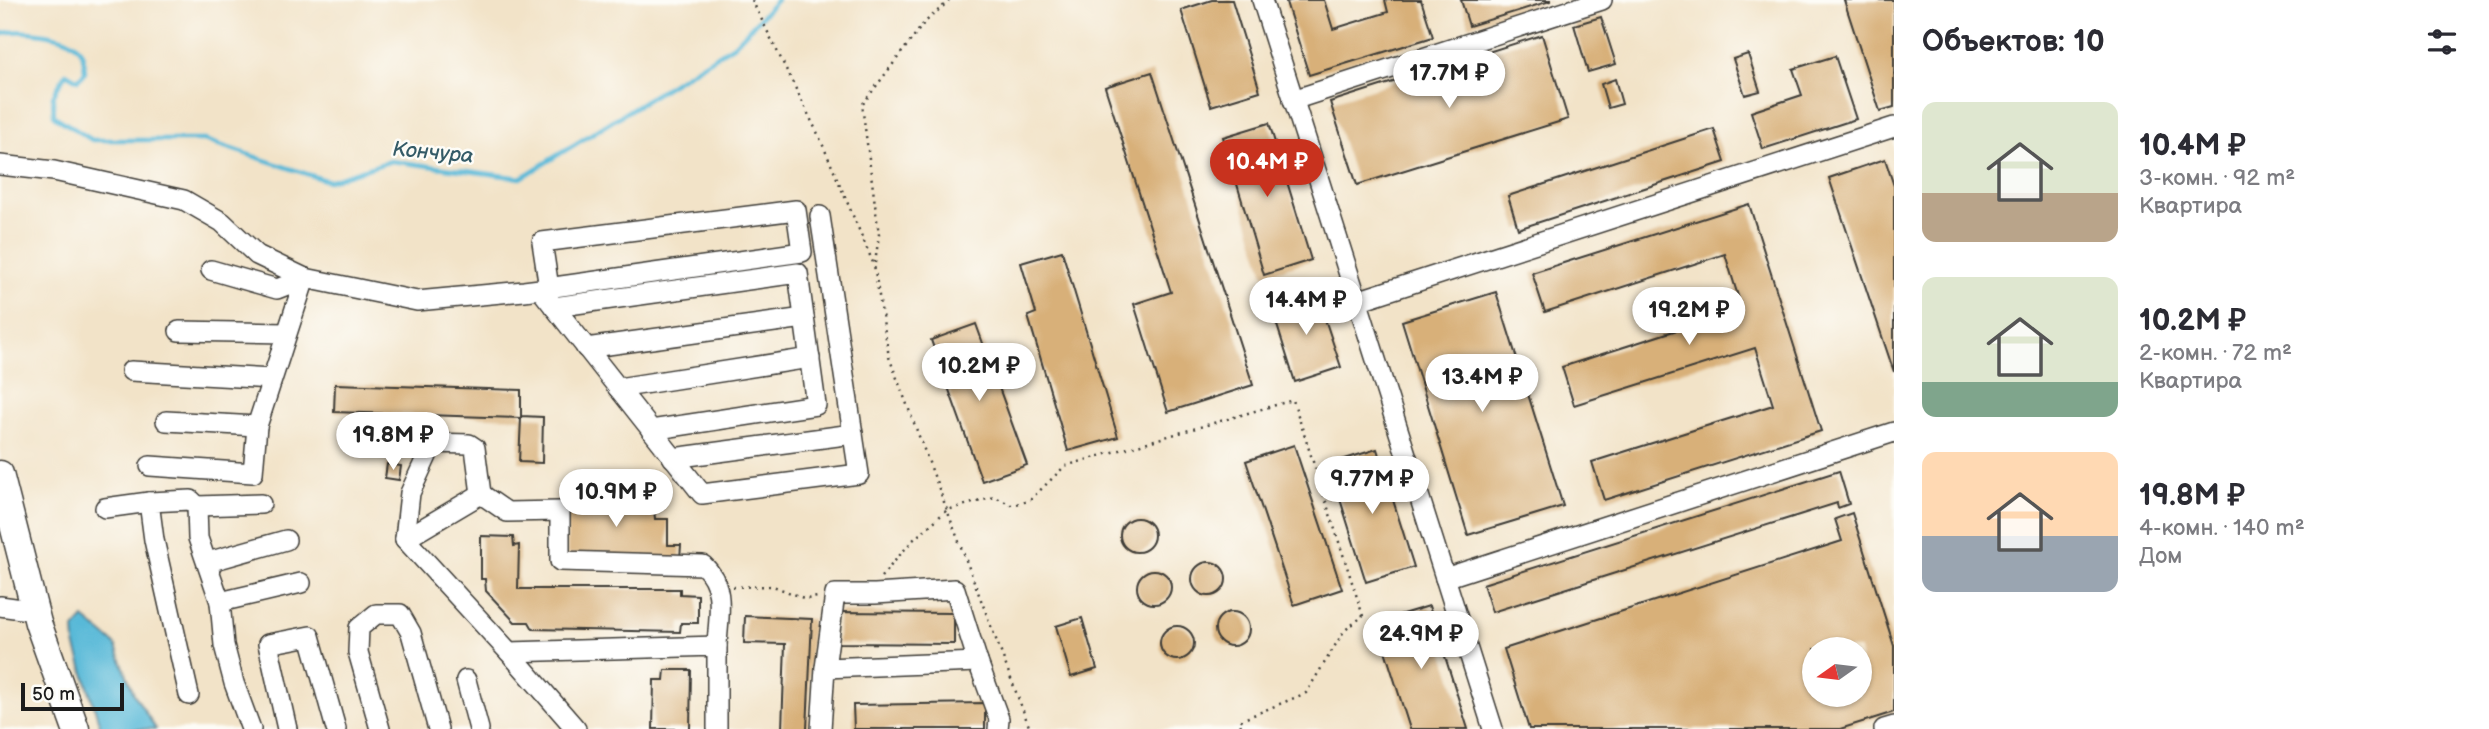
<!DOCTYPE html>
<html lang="ru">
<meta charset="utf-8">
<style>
:root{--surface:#fff;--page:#f2f2f3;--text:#2b2b33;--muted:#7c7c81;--accent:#c8321e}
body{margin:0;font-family:"Balsamiq Sans",sans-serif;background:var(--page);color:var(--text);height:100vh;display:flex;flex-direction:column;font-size:26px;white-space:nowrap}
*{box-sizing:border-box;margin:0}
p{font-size:23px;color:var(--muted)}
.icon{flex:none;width:38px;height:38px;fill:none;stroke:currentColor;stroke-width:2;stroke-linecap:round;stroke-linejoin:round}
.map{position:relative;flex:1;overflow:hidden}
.panel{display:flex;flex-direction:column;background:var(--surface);width:595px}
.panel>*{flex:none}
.needle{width:46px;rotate:256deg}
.buttons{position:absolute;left:1802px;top:637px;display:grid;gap:14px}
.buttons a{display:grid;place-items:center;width:70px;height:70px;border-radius:50%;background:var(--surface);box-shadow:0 2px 5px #0004;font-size:35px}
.scale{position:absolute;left:21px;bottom:18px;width:103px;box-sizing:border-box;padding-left:7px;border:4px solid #1c1c1c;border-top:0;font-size:19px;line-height:24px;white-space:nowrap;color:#1c1c1c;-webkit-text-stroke:5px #fdfcf7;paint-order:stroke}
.price{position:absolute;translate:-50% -60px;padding:0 16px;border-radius:24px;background:#fff;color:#222;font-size:23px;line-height:46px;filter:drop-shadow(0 2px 4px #0008)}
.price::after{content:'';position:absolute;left:50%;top:42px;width:21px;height:16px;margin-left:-10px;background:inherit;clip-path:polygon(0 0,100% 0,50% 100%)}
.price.selected{background:var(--accent);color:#fff}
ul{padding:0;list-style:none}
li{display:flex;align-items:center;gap:21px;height:175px;padding:0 28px}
li span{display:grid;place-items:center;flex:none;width:196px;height:140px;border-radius:14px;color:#555}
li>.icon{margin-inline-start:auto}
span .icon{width:84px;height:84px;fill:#fffc;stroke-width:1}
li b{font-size:30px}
h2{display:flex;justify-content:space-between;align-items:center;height:84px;padding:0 28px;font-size:30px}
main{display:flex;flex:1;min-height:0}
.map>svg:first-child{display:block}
.water{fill:#59b9d8;stroke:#3a6a7a;stroke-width:2}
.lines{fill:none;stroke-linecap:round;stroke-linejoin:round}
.stream{stroke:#59b9d8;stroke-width:4.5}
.building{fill:#d8b079;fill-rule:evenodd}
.minor-casing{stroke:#3c3a36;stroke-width:22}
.major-casing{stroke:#3c3a36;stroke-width:29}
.path{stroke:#3c3a36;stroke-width:2.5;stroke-dasharray:2 5;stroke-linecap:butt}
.minor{stroke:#fff;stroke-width:19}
.major{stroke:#fff;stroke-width:26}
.labels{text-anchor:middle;stroke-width:5;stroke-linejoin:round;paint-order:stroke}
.water-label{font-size:21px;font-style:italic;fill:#345b67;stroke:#fdfcf7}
</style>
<main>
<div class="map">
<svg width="1894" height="729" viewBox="0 0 1894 729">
<rect width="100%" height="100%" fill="#fdfcf7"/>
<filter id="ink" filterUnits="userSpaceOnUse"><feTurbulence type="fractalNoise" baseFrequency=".0143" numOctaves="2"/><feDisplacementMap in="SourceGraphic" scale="14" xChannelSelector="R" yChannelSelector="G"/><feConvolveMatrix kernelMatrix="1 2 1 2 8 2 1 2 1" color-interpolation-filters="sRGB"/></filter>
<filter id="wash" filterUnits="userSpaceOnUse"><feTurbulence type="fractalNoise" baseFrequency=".00686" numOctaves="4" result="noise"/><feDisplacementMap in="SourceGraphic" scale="28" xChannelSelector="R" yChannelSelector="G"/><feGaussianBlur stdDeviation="1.57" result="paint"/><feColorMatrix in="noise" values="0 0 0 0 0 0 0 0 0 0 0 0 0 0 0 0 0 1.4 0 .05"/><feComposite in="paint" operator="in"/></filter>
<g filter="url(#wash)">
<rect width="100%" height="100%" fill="#f2e3c8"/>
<polygon class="water" points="84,618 115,644 134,694 156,729 101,729 75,644 74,629"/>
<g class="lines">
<path class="stream" d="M0,35C14,27 65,35 76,45C84,52 84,63 85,72L78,80L66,73L53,96L54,116L92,140H204L328,181L391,161L521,178L734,45L777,0"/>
</g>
<g id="blocks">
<g class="building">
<polygon points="1212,0 1232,0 1260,91 1211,106 1181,10"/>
<polygon points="1293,0 1324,0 1333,29 1388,12 1385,0 1421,0 1433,37 1309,75 1286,2"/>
<polygon points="1461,0 1550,0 1550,1 1469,26"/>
<polygon points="1844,0 1894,0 1894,107 1880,111"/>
<polygon points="1601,17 1616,64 1588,72 1574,25"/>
<polygon points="1542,35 1568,119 1357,185 1330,102"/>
<polygon points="1748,54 1760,91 1745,95 1733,59"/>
<polygon points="1835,56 1856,119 1763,149 1751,112 1802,95 1793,69"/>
<polygon points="1152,72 1253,385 1168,412 1134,304 1171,292 1105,87"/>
<polygon points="1615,79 1622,104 1608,108 1601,84"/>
<polygon points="1269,123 1311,260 1264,275 1223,137"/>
<polygon points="1714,129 1725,162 1518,229 1508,196"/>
<polygon points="1885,159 1894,186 1894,372 1829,178"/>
<polygon points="1749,204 1821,431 1604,500 1592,462 1773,405 1755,348 1574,405 1562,367 1742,309 1725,254 1545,312 1532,273"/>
<polygon points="1062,251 1118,437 1068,451 1028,316 1036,313 1021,263"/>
<polygon points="1316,292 1341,367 1295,382 1271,306"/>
<polygon points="1496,292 1563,506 1468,535 1402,321"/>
<polygon points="976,324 1027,465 982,481 931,340"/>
<polygon points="335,384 521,390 521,416 543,417 542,463 519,462 521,418 334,412"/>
<polygon points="1294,445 1342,589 1294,605 1246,461"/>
<polygon points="1377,449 1414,567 1366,582 1329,464"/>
<polygon points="387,464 401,466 399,480 385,478"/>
<polygon points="1839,471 1849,504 1838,508 1837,503 1492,612 1483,584"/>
<polygon points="567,495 628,495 628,508 654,509 655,519 668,519 668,545 681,545 680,559 567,554"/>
<path d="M1852,513L1894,646V712L1840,729H1529L1504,649L1842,541L1835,519ZM1815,649H1860V695H1815Z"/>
<circle cx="1137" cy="535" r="17"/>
<polygon points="481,536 513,537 514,546 519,545 518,589 680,589 680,594 698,595 698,623 681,623 680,632 533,629 529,622 515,622 486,591 485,579 481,579"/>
<circle cx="1209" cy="579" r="17"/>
<circle cx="1154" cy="587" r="17"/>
<polygon points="1429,606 1468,729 1410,729 1376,622"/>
<circle cx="1232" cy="629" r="17"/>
<polygon points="838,612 954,613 954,644 838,643"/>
<polygon points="745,616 812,619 807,729 782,729 785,644 744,643"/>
<polygon points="1082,618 1097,669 1071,677 1056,626"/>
<circle cx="1177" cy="643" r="17"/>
<polygon points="665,670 691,670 690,729 653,729 654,680 664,680"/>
<polygon points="985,703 985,729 854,729 853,705"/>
</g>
</g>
</g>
<g filter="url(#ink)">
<use href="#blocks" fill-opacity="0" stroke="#3c3a36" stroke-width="2"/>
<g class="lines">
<defs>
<g id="minor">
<polyline points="1262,0 1493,729"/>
<polyline points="1293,100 1602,0"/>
<polyline points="0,165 54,171 184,200 222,222 257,255 305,278 417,301 524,291 540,289 802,252 796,210 542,242 549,288"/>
<polyline points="211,270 277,289 305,278"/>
<polyline points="540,289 702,494 859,474 820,216"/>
<polyline points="1357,301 1894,127"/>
<polyline points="554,307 798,273 816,405 651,430"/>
<polyline points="179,331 286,333"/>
<polyline points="586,348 804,318"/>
<polyline points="131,371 271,379"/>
<polyline points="618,388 810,358"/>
<polyline points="166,421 257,426"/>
<polyline points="373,441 430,443 427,456 410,493 405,539 509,652 717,646 717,729"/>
<polyline points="430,443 469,444 475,448 481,494"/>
<polyline points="673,458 853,434"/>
<polyline points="150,466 253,473 257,426 305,278"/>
<polyline points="197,506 261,504"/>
<polyline points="105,508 149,502"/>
<path d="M405,539L481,494L507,512L560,511V561L703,565C727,587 718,617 717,646"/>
<polyline points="208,562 286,540"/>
<polyline points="1445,578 1894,432"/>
<polyline points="220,602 301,583"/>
<polyline points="0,606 36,611"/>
<polyline points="509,652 576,729"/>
<polyline points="825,668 978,662"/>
<polyline points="466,680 479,729"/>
<polyline points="189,695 154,540 149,502 191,500 197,506 198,538 220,602 224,645 234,683 251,729"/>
<polyline points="287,729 268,644 310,636 336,729"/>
<polyline points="380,729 358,652 359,628 376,614 400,614 411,633 438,729"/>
<polyline points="821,729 825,668 835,594 875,594 955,589 978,662 999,719 998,729"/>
<polyline points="1884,729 1894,726"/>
</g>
<polyline id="major" points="0,474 38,623 76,729"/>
</defs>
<use href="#minor" class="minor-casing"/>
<use href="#major" class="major-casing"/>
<g class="path">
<polyline points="752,0 819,136 874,265 889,357 1030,729"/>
<polyline points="875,263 879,235 862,105 924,23 950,0"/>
<polyline points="881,577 912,541 947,510 995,497 1011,505 1029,501 1065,466 1293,400 1363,616 1344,631 1306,693 1239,721 1242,729"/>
<polyline points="733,587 773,586 806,599 818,597"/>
</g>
<use href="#minor" class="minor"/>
<use href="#major" class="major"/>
</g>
</g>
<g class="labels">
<g class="water-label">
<text transform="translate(433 152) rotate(5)" y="7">Кончура</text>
</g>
</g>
</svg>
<div class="buttons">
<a><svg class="needle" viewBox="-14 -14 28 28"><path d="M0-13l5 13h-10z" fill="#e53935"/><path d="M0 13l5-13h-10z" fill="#7c7c81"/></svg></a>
</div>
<div class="scale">50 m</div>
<b class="price" style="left:1449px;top:110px">17.7M ₽</b>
<b class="price selected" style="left:1267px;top:199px">10.4M ₽</b>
<b class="price" style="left:1306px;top:337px">14.4M ₽</b>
<b class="price" style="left:1689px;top:347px">19.2M ₽</b>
<b class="price" style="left:979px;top:403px">10.2M ₽</b>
<b class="price" style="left:1482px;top:414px">13.4M ₽</b>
<b class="price" style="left:393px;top:472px">19.8M ₽</b>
<b class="price" style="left:1372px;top:516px">9.77M ₽</b>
<b class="price" style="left:616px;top:529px">10.9M ₽</b>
<b class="price" style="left:1421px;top:671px">24.9M ₽</b>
</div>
<section class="panel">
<h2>Объектов: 10<svg class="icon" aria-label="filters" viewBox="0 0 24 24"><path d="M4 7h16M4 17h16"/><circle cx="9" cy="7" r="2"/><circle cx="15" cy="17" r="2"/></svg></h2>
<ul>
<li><span style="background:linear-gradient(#dfe7d0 65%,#b9a48a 0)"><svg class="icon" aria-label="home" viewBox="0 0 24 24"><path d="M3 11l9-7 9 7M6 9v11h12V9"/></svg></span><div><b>10.4M ₽</b><p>3-комн. · 92 m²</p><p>Квартира</p></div></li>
<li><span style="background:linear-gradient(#dfe7d0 75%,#7fa58c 0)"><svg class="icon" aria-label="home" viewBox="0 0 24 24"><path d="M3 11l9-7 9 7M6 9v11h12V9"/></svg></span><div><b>10.2M ₽</b><p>2-комн. · 72 m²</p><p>Квартира</p></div></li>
<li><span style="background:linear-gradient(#ffd9b3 60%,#9aa5b1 0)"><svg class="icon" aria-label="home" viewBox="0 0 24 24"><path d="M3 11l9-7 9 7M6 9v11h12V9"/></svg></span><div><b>19.8M ₽</b><p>4-комн. · 140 m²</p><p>Дом</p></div></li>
</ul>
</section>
</main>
